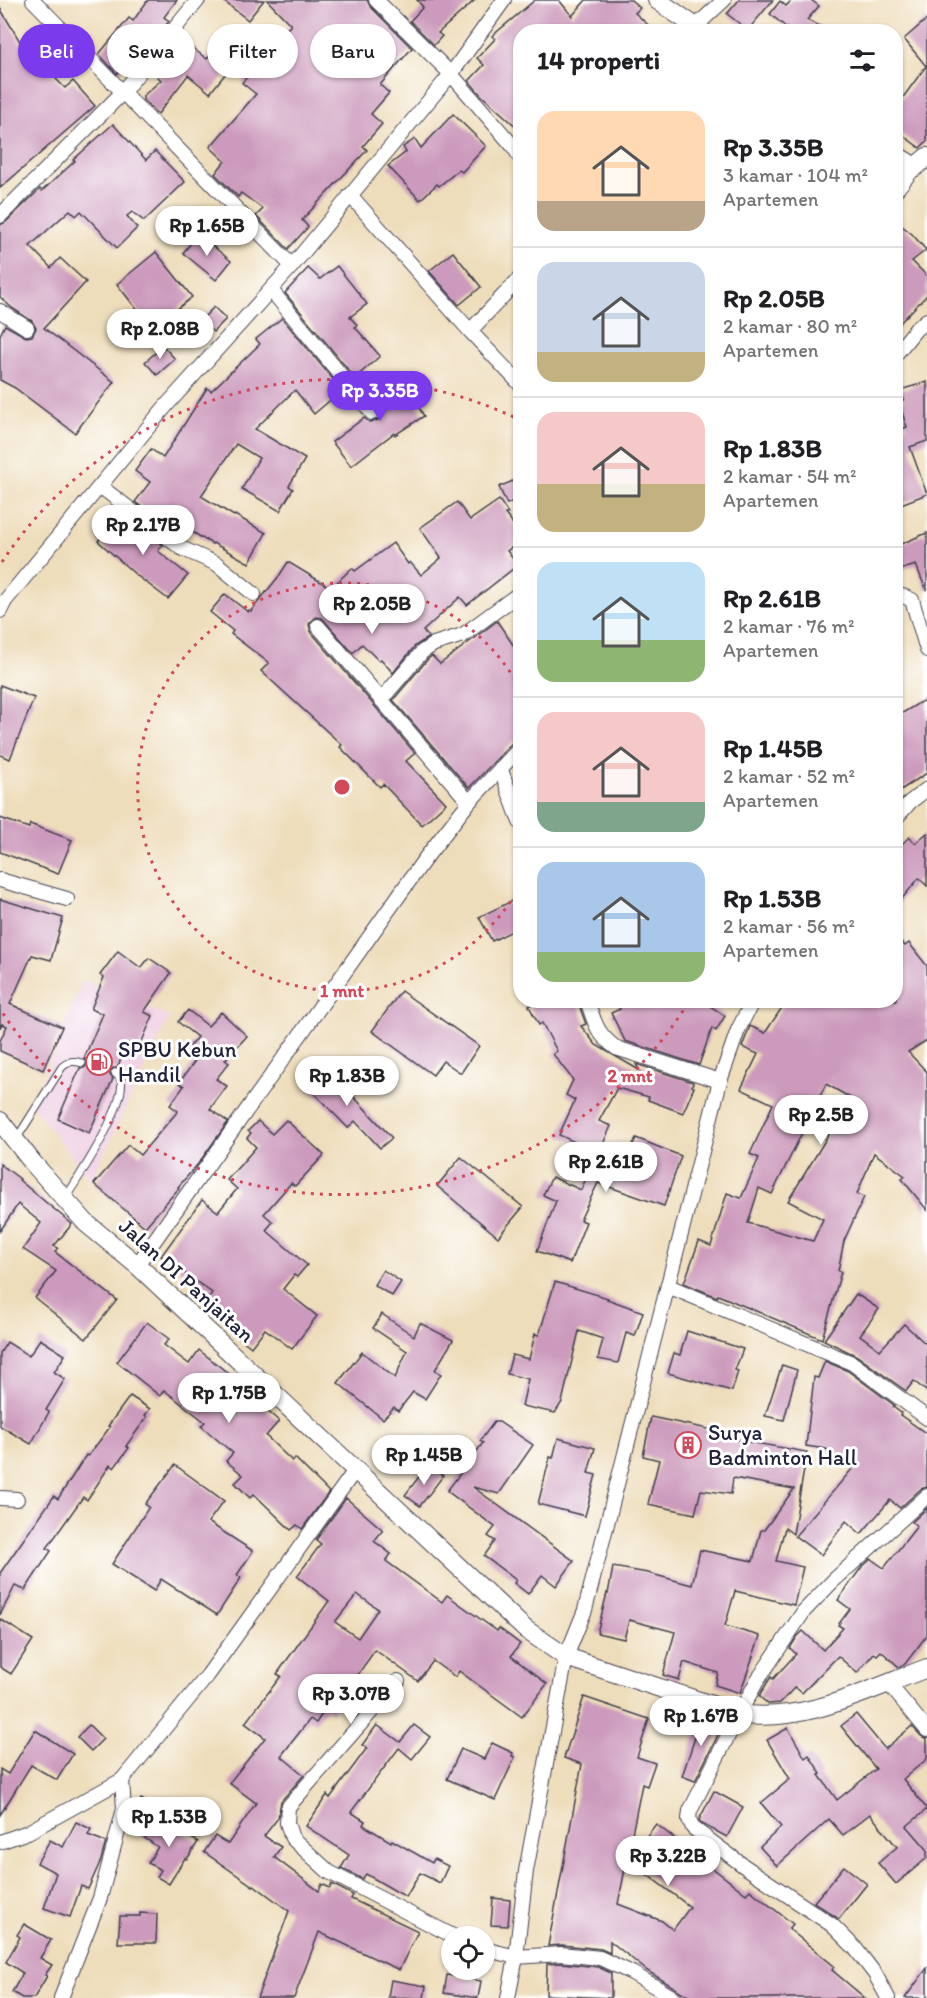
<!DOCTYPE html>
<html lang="id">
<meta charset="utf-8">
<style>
:root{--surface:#fff;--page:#f6f6f6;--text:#202124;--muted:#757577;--line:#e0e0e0;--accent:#7c3aed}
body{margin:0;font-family:Itim,sans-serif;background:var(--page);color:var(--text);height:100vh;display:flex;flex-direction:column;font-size:22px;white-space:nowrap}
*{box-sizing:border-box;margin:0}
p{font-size:20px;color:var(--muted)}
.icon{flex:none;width:33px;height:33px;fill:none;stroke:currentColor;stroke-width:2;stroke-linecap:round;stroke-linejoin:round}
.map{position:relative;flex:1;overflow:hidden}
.details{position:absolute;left:513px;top:24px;width:390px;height:984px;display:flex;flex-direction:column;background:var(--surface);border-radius:24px;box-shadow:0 2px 4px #0004}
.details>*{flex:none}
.top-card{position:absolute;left:18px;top:24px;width:405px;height:54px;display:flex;gap:12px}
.controls{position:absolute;left:441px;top:1926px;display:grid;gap:12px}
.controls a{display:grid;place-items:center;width:54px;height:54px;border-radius:50%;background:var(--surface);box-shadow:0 2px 4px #0004;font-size:30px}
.price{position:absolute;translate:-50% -51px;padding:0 14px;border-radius:21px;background:#fff;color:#222;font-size:20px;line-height:39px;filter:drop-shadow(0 2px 3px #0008)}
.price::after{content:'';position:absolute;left:50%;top:36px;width:18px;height:14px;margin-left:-9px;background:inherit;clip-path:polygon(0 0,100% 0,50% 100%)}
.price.current{background:var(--accent);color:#fff}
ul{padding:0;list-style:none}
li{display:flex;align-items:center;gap:18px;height:150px;padding:0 24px}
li+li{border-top:2px solid var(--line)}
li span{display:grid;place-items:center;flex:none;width:168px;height:120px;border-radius:18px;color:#555}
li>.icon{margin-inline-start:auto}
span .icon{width:72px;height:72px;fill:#fffc;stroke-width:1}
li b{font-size:26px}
h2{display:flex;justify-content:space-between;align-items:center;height:72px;padding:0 24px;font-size:26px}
.tag{padding:0 21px;border-radius:27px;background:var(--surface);box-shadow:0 2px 4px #0004;font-size:21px;line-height:54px}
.tag.current{background:var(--accent);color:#fff}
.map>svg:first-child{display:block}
.built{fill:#f0d0e4}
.building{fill:#cc9abc;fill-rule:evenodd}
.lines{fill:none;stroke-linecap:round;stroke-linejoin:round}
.service-casing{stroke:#413e4e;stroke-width:9}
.minor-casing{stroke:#413e4e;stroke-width:16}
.tertiary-casing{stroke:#413e4e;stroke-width:20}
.service{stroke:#fff;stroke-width:7}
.minor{stroke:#fff;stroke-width:14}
.tertiary{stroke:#fff;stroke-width:18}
.ring{fill:none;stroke:#d1495b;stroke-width:3;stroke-dasharray:3 6}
.labels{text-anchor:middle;stroke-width:6;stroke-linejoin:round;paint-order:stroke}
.poi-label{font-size:22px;fill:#22223b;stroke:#fff;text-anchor:start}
.street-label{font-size:22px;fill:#22223b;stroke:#fff}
.centre{fill:#d1495b;stroke:#fff;stroke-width:3}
.ring-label{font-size:18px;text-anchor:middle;font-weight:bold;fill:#d1495b;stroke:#fff;stroke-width:6;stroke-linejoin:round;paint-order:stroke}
</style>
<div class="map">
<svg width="927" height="1998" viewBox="0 0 927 1998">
<rect width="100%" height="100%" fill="#fff"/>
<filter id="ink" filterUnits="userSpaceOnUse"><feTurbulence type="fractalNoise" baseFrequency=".0167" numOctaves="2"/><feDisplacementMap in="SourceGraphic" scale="12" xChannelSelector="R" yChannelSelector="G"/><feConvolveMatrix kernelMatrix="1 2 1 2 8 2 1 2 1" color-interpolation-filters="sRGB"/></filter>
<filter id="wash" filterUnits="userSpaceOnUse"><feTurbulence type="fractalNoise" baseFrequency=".008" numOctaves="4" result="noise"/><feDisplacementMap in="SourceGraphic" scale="24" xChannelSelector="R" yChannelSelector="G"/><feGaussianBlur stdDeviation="1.35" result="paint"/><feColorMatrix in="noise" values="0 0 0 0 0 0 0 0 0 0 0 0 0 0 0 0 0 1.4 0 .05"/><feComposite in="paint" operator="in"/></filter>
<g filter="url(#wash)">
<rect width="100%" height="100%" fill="#edb"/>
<polygon class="built" points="83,980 169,1017 91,1181 32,1106"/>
<g id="blocks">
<g class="building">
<polygon points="148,0 177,0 164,17 169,21 161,32 158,30 138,57 135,54 117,74 99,54 129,18 133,21"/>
<polygon points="222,0 264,0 248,20"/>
<polygon points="267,0 367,0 370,6 412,48 380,85 389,93 371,114 382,124 363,146 367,150 302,220 308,227 288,249 256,216 263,209 241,193 238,197 215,174 225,161 210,147 256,94 242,83 272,46 271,45 291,25"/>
<polygon points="417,0 475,0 438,33 442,36 434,45 410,21 423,7"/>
<polygon points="535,0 559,0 572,16 586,0 631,0 640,8 635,13 656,32 600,32 592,25 585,32 520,32 520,130 481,95 469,81 484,65 477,58 495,39 492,36"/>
<polygon points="739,0 773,0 748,30 727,14"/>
<polygon points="792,0 811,0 819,6 807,20 832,32 792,32 770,14 780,1 786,6"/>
<polygon points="0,8 22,45 65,88 73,81 95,106 0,188"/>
<polygon points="927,19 927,141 920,148 896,130 896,107 926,66 904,39"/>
<polygon points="183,41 207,59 216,48 234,63 210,93 188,75 158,114 143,100 143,96 161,80 157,76"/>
<polygon points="453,114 486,146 462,172 459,170 439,186 437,184 420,200 388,166 406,152 403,147 415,139 421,148"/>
<polygon points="113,124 146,160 155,151 185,182 144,221 132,212 127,216 137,228 117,248 81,211 76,216 70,210 30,246 51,268 60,258 86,282 44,328 114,382 75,433 15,388 0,380 0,335 5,325 26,337 32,336 36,328 32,321 12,308 0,297 0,225 6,222 40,189 42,191 75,161 73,160"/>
<polygon points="896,221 912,234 926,250 912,261 927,276 927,295 896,327"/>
<polygon points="198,234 231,261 216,280 183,253"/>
<polygon points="156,252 192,297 152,329 117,284"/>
<polygon points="453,252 481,287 459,305 429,271"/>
<polygon points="337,266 367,304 350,317 357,325 355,327 380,356 355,378 285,293 308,268 320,279"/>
<polygon points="214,307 226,319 213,332 201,320"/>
<polygon points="282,318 342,390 314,414 295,390 255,429 305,459 289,486 293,489 280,511 242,489 259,458 236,444 201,496 234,516 235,515 266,533 249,563 213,543 212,544 181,525 175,532 135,502 150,482 135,471 151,449 163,458 207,388 211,391 260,344 256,339"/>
<polygon points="163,346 175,359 157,375 145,362"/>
<polygon points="401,377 424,416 395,435 394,433 351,466 332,442 364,418 369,422 378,420 381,411 371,394"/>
<polygon points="927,382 927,441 910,447 927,494 896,506 896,431 907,427 898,401 904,400 900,390"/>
<polygon points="520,478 520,498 507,504 499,487"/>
<polygon points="499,500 508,513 505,514 520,533 520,541 507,551 518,565 467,605 460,597 423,631 429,637 415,646 393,673 381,659 379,661 362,644 353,653 322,618 316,617 309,624 311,632 415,753 406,761 446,803 422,825 383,784 380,787 340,747 342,745 261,671 269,663 231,634 233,631 210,612 225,594 248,612 249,610 251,611 279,576 288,562 331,588 352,568 355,571 393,543 408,564 410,562 421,575 441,558 420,528 457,502 470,520"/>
<polygon points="122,515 163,545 158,551 188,575 168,599 136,575 98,541"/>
<polygon points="927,533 927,590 926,590 916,565 896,571 896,546"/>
<polygon points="497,621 520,655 520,739 513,742 469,788 393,700 428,659 432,656 440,664"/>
<polygon points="0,685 34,698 10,759 0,755"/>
<polygon points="927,698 927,773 896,793 896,717"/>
<polygon points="0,818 29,828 30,824 72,840 58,874 0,852"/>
<polygon points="927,833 927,886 919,878 896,906 896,850 909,837 915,843"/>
<polygon points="520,897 520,927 492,941 479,917"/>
<polygon points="0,899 63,918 51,960 32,955 10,1004 62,1027 43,1070 0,1051 0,1041 7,1026 2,1024 0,1028"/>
<path d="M896,936L905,946L909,943L927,966V1040L908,1052L927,1072V1210L902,1179L905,1176L874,1153L857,1194L864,1197L844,1241L838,1271L841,1272L822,1339L718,1295L717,1297L684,1283L699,1241L711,1246L727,1193L741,1198L759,1158L750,1154L773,1104L741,1089L758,1054L742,1047L750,1026L765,1033L787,1000H896ZM826,1084L851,1098L788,1201L823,1219L813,1241L748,1223L759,1188L772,1194Z"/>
<polygon points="118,951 141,968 149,958 171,973 144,1012 153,1016 139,1048 128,1043 117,1068 113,1068 110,1071 110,1075 113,1079 89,1133 58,1119 80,1068 84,1068 87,1065 87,1061 84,1058 103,1014 91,1009 104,977 100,975"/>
<polygon points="401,991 479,1046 461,1073 443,1061 433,1075 372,1031"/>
<polygon points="539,1000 577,1000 586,1024 581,1026 596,1045 639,1070 636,1064 693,1082 692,1086 694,1087 683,1113 648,1100 649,1097 617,1088 599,1121 611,1126 599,1153 559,1135 575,1100 566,1095 573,1080 553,1054 557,1051 542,1023 539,1025 529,1006"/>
<polygon points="616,1000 701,1000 725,1016 716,1031 712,1028 699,1065 625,1041 611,1013 620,1009"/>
<polygon points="188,1010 208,1026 221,1012 247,1036 225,1060 229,1063 216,1079 227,1086 210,1109 228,1122 198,1164 178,1187 179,1188 145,1227 94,1184 128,1145 140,1155 178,1111 170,1105 184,1086 179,1083 197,1058 187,1050 197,1037 178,1022"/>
<polygon points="328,1069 392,1138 380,1148 355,1121 348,1128 308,1087"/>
<polygon points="286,1120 324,1155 295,1186 291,1183 264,1214 273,1222 266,1230 307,1265 297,1277 294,1275 283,1289 317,1316 292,1349 265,1329 251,1347 237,1336 242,1330 206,1302 212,1293 161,1256 202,1200 218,1212 237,1189 227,1180 256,1147 247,1138 251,1133 248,1131 258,1121 272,1134"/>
<polygon points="636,1138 681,1156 664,1206 598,1183 580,1220 586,1222 570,1263 537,1251 556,1201 543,1195 552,1177 581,1190 595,1157 622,1168"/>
<polygon points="461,1157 523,1207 498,1237 437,1186"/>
<polygon points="0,1164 20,1179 19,1180 72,1224 54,1246 58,1248 55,1252 117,1300 86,1339 35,1298 56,1271 23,1249 41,1223 18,1204 0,1231"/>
<polygon points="383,1270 401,1282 392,1296 374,1285"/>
<polygon points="555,1282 608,1298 607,1299 643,1312 635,1336 626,1333 618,1363 598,1359 603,1339 579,1331 562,1402 555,1413 522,1406 528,1379 507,1374 512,1355 529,1359 535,1334 539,1335"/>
<polygon points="856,1294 879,1309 860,1335 880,1350 904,1324 927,1345 927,1392 914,1381 906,1391 857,1356 824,1340"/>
<polygon points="382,1314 414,1336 420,1323 453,1340 435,1370 441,1374 425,1399 413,1392 398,1411 394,1407 383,1419 338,1383 362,1352 395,1378 407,1351 373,1328"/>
<polygon points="147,1322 169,1339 164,1345 189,1364 199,1350 268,1405 265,1409 279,1421 266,1436 292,1461 295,1458 329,1492 302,1529 297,1525 291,1530 254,1494 250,1498 235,1483 243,1475 226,1461 233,1453 201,1426 205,1422 164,1390 160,1396 117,1362"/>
<polygon points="687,1331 743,1349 735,1370 738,1371 732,1391 668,1373 674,1353 680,1355"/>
<polygon points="40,1339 65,1355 54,1372 65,1379 46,1410 49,1412 31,1444 0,1426 0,1353 7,1342 29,1356"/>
<polygon points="825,1361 848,1371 894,1405 893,1407 901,1413 900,1415 927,1434 927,1487 921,1489 900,1508 890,1500 861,1534 846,1521 821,1555 795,1536 853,1468 826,1449 806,1446 814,1377 818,1378"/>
<polygon points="782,1365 797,1370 784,1420 765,1416"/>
<polygon points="130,1396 150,1409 145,1415 147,1417 126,1446 129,1448 114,1468 110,1465 87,1500 83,1497 47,1548 51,1551 25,1590 15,1586 0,1615 0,1573 54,1496 58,1499 86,1455 88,1456 110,1427 108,1426"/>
<polygon points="651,1417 732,1434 731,1439 807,1452 793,1534 785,1528 776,1561 803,1567 794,1605 735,1591 725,1626 760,1636 740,1693 715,1685 718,1673 684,1662 679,1680 663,1675 675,1632 629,1620 624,1639 597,1633 607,1593 608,1594 613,1567 648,1573 692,1585 700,1550 753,1561 761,1530 764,1530 794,1489 733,1478 731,1494 701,1490 695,1514 648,1504 659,1460 643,1456"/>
<polygon points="494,1422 499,1422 533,1445 499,1494 473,1487 574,1561 556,1586 542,1575 528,1594 514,1583 516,1580 484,1556 495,1541 488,1536 495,1527 447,1491 483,1443 480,1441"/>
<polygon points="558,1438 595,1448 588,1473 596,1475 585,1516 538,1504 550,1457 553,1458"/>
<polygon points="175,1465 224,1501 208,1522 253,1551 237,1575 241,1578 217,1615 161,1579 154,1591 112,1564 149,1507 145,1504"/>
<polygon points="428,1465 443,1476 420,1506 405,1495"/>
<path d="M346,1498L383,1530L374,1541L391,1554L386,1561L442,1602L447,1595L497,1631L499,1628L520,1644L511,1656L547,1684L522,1717L459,1671L455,1677L433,1661L418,1681L375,1650L332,1712L326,1708L316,1723L310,1719L281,1756L304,1775L281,1801L278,1818L264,1836L281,1847L274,1857L319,1891L322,1884L330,1888L332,1884L353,1895L351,1899L418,1931L399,1970L319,1932L294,1998H257L289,1911L254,1885L253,1886L204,1852L215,1836L228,1844L256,1803L229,1783L265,1738L245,1723L281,1676L277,1674L329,1601L297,1576L321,1544L316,1540ZM357,1594L378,1609L358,1638L335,1622Z"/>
<polygon points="927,1508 927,1635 905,1664 899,1667 881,1651 877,1655 874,1653 857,1673 838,1656 802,1693 795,1687 780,1703 768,1704 759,1696 769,1680 771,1677 773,1679 796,1654 790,1648 797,1637 803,1631 823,1650 843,1628 838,1625 850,1609 838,1600 861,1568 871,1559 884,1568 917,1526 912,1522"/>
<polygon points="0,1619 33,1640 11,1674 0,1667"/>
<polygon points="584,1697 649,1719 637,1757 655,1763 647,1786 642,1784 618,1904 662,1921 673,1930 690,1907 628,1860 656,1824 746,1894 750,1890 793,1924 789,1929 834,1966 832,1970 865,1998 691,1998 646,1970 610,1941 610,1953 601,1949 562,1945 548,1946 582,1764 564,1758"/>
<polygon points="856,1714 885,1749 912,1726 921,1736 927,1739 927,1759 903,1779 927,1809 907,1826 927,1849 927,1858 896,1884 878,1863 897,1847 870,1814 843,1835 829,1819 777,1866 760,1847 781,1827 761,1803 790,1779 767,1740 788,1728 805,1758 809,1755 821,1774 819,1775 837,1800 876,1769 841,1726"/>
<polygon points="702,1717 722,1723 716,1739 695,1781 682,1776"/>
<polygon points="89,1725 103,1739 91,1751 77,1737"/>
<polygon points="377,1725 400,1742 414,1725 430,1737 412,1759 399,1748 351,1812 365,1821 363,1825 391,1842 392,1840 432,1863 434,1859 448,1866 440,1883 420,1873 406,1897 366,1874 362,1879 341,1868 349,1855 306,1826 327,1795 330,1798 367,1748 362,1745"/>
<polygon points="35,1730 73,1754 57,1780 31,1765 0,1815 0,1769 8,1774"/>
<polygon points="492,1743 513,1753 512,1756 515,1757 495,1800 447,1779 461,1749 484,1759"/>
<polygon points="714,1791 743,1807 727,1837 702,1824 699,1820"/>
<polygon points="141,1799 158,1809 148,1825 132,1815"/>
<polygon points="157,1817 198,1842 187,1859 185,1858 169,1884 157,1877 161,1870 148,1863 158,1847 143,1837"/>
<polygon points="76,1822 91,1829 88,1835 106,1842 101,1860 88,1889 81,1886 70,1917 44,1908 56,1873 37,1863 50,1840 63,1847"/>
<polygon points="844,1866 867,1884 839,1919 814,1902"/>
<polygon points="493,1898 510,1900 508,1926 491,1925"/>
<polygon points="140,1913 157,1914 156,1943 118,1943 120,1916 140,1916"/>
<polygon points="24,1924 51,1940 40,1958 52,1965 45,1975 47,1976 34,1998 22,1998 12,1992 23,1973 6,1962 20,1937 17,1935"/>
<polygon points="561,1963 598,1967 611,1973 611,1998 546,1995 547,1964"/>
<polygon points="927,1968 927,1998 905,1998"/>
<polygon points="447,1975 481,1981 478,1998 444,1993"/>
<polygon points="391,1980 426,1986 424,1998 388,1997"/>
</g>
</g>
</g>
<g filter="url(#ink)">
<use href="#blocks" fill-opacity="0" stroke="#413e4e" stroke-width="1.5"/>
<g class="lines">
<defs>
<g id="service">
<path d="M17,1138L62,1067C69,1061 73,1060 82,1063"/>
<path d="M66,1197C81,1174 127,1105 121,1079L115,1073"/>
</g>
<g id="minor">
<polyline points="33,0 292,266"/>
<polyline points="376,0 451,74 513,146 520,157"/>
<polyline points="695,27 724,0"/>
<polyline points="896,190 915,167"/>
<polyline points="350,195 470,331 520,278"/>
<polyline points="0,216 123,92 198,0"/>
<polyline points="271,290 372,413"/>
<polyline points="0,311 27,328"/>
<polyline points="470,331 520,384"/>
<polyline points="896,354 916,329 927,320"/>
<polyline points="101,487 181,548 217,564 254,594"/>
<polyline points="896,598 903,596 912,600 927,650"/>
<polyline points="0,611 5,601 165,407 292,266 451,74 504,0"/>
<polyline points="318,626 469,802"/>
<polyline points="381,700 422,652 434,644 463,635 520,593"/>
<polyline points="501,770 520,822"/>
<polyline points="896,818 910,802 927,789"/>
<polyline points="0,880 67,899"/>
<path d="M587,1000C595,1023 596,1033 616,1048L720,1081"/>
<polyline points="137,1265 424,860 469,802 520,748"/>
<polyline points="668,1286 852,1363 927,1418"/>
<polyline points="0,1498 17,1499"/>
<polyline points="398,1681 288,1807 287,1823 292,1838 329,1872 453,1936"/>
<polyline points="888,1683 927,1730"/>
<polyline points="0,1842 28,1832 122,1780 208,1675 356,1469"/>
<polyline points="484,1949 516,1957 561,1954 600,1958 632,1973 674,1998"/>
<polyline points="61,1998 100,1898 124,1809 122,1780"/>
<polyline points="508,1998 516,1957 526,1871 566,1657 585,1610 720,1081 738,1030 753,1000"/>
<polyline points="888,1998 875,1974 855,1948 832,1925 744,1866 693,1828 689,1819 690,1811 739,1714 757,1681 804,1611 833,1581 927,1496"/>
</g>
<g id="tertiary">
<polyline points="657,0 703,32"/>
<polyline points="896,155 915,167 927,157"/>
<path d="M0,1121L33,1163L86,1223L137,1265L525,1629L566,1657L739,1714C803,1724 868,1690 927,1668"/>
</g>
</defs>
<use href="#service" class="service-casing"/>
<use href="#minor" class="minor-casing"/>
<use href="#tertiary" class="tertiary-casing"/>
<use href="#service" class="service"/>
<use href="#minor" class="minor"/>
<use href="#tertiary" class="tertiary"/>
</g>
</g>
<g class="ring">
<path d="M520 886A204 204 0 1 1 520 688"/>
<path d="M688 1003A408 408 0 0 1 2 1012M2 562A408 408 0 0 1 518 419"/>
</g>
<defs>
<symbol id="fuel-ring" viewBox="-11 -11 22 22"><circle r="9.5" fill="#fff" stroke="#d1495b" stroke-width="1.5"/><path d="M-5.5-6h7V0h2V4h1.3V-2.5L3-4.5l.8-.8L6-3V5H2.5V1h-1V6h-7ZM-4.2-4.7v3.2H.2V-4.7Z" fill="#d1495b"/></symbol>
<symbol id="building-ring" viewBox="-11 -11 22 22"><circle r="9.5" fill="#fff" stroke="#d1495b" stroke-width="1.5"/><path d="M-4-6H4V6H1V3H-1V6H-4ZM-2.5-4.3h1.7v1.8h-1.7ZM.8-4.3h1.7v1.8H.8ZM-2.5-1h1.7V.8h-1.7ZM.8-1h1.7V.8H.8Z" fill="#d1495b"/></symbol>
</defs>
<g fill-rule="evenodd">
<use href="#fuel-ring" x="84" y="1047" width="30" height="30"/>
<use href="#building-ring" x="673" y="1430" width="30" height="30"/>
</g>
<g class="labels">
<g class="poi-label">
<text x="118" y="1057">SPBU Kebun<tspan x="118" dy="25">Handil</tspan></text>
<text x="708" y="1440">Surya<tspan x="708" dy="25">Badminton Hall</tspan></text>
</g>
<g class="street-label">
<text transform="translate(187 1280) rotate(42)" y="8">Jalan DI Panjaitan</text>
</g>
</g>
<circle cx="342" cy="787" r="9" class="centre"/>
<g class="ring-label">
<text x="342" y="997">1 mnt</text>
<text x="630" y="1082">2 mnt</text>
</g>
</svg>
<div class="controls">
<a><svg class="icon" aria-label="locate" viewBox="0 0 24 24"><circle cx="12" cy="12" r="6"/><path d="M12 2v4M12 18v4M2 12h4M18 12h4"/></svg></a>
</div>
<b class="price" style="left:207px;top:257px">Rp 1.65B</b>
<b class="price" style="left:160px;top:360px">Rp 2.08B</b>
<b class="price current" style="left:380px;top:422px">Rp 3.35B</b>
<b class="price" style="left:143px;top:556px">Rp 2.17B</b>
<b class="price" style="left:372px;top:635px">Rp 2.05B</b>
<b class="price" style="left:347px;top:1107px">Rp 1.83B</b>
<b class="price" style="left:821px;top:1146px">Rp 2.5B</b>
<b class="price" style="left:606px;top:1193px">Rp 2.61B</b>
<b class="price" style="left:229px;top:1424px">Rp 1.75B</b>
<b class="price" style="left:424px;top:1486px">Rp 1.45B</b>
<b class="price" style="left:351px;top:1725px">Rp 3.07B</b>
<b class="price" style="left:701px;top:1747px">Rp 1.67B</b>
<b class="price" style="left:169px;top:1848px">Rp 1.53B</b>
<b class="price" style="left:668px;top:1887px">Rp 3.22B</b>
<div class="top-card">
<a class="tag current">Beli</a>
<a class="tag">Sewa</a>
<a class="tag">Filter</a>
<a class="tag">Baru</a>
</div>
<section class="details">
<h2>14 properti<svg class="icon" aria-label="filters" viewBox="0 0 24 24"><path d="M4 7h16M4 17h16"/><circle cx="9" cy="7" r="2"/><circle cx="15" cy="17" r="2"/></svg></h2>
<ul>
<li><span style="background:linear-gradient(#ffd9b3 75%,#b9a48a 0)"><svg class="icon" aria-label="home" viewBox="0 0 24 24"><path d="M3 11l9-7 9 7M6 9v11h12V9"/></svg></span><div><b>Rp 3.35B</b><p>3 kamar · 104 m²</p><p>Apartemen</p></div></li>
<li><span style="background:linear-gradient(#c9d6e8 75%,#c2b280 0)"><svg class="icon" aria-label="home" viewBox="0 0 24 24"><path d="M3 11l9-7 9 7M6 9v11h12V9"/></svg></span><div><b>Rp 2.05B</b><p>2 kamar · 80 m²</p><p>Apartemen</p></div></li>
<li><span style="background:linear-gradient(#f6c9c9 60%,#c2b280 0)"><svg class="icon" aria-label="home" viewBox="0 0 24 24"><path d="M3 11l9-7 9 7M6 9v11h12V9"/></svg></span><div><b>Rp 1.83B</b><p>2 kamar · 54 m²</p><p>Apartemen</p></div></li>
<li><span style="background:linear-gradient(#bfe0f5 65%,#8fb573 0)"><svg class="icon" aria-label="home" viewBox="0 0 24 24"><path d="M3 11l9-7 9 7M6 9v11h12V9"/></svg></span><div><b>Rp 2.61B</b><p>2 kamar · 76 m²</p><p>Apartemen</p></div></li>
<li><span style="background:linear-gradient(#f6c9c9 75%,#7fa58c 0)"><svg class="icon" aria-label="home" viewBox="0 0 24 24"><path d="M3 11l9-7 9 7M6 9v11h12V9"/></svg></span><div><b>Rp 1.45B</b><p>2 kamar · 52 m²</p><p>Apartemen</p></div></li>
<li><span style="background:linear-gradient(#a9c7e8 75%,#8fb573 0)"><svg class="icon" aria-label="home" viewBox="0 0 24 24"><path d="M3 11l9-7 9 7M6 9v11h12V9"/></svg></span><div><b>Rp 1.53B</b><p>2 kamar · 56 m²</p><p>Apartemen</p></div></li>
</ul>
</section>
</div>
